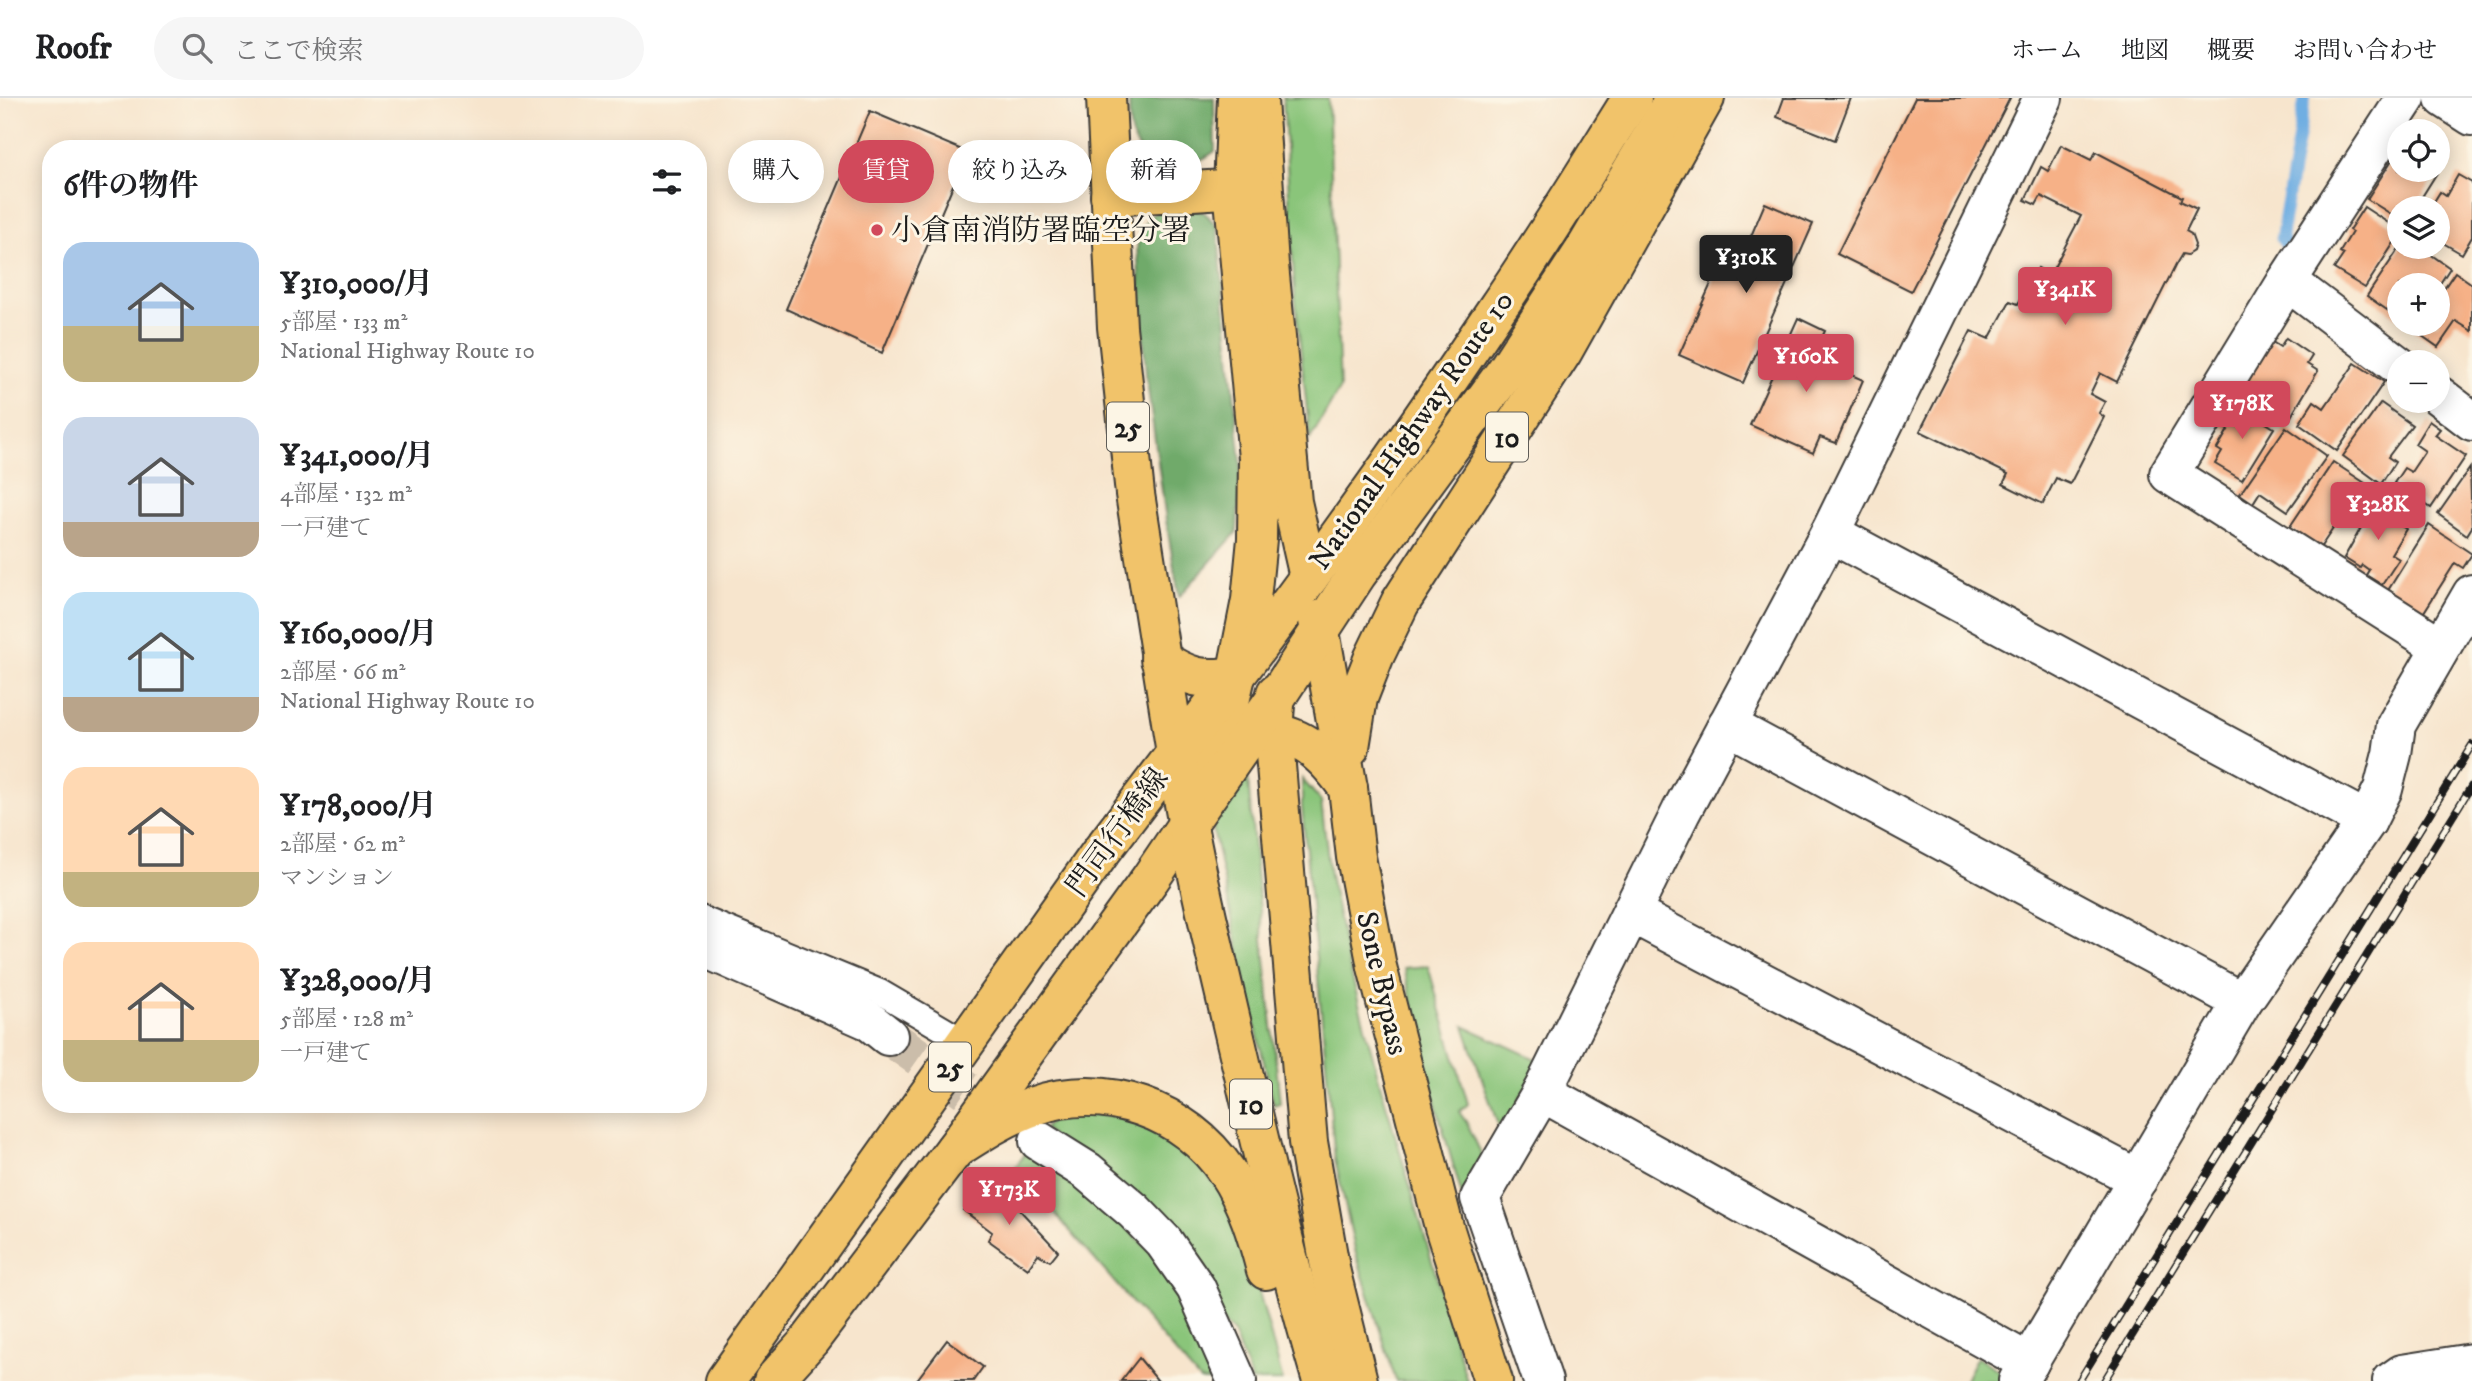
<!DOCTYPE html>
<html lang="ja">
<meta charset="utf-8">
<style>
:root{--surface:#fff;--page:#f6f6f6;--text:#202124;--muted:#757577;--line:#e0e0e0;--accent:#d1495b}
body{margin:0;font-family:"IM FELL DW Pica","Noto Serif JP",serif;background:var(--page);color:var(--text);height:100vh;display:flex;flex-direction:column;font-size:26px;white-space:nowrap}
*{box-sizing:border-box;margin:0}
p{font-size:23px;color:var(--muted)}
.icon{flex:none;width:38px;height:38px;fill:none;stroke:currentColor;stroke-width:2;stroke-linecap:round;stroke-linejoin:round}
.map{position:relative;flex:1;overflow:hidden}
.side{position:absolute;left:42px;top:42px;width:665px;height:973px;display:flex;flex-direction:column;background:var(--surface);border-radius:28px;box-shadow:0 4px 18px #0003}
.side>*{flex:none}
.top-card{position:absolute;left:728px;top:42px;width:665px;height:63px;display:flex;gap:14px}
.controls{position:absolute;left:2387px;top:21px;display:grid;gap:14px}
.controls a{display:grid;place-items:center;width:63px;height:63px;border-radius:50%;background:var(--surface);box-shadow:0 4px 18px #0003;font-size:35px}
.price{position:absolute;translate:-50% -60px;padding:0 16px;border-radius:7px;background:var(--accent);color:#fff;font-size:23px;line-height:46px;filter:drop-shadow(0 2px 4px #0008)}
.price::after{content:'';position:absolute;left:50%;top:42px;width:21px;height:16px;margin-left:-10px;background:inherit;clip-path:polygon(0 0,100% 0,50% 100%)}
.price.selected{background:#222;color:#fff}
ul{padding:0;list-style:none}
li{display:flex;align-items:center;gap:21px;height:175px;padding:0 21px}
li span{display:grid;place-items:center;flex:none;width:196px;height:140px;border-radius:21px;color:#555}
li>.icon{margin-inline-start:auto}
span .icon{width:84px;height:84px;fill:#fffc;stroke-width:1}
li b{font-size:30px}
h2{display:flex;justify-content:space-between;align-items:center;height:84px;padding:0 21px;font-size:30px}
.chip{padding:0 24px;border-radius:32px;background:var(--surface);box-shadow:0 4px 18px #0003;font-size:24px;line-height:63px}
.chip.selected{background:var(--accent);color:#fff}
header{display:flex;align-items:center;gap:42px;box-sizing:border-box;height:98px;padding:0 35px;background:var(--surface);border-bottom:2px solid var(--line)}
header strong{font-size:33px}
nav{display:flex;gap:38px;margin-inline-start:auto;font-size:24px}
.search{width:490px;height:63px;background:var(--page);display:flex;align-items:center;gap:18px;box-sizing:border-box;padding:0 24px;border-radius:38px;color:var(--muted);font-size:26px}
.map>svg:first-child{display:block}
.green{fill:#8ac57a;stroke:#53704b;stroke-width:2}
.forest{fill:#6faa6a;stroke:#466343;stroke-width:2}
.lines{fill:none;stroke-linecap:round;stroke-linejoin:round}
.stream{stroke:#6faee2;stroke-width:12}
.building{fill:#f6b187}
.street-tunnel{stroke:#cbbdaa;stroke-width:38;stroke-dasharray:38 19;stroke-linecap:butt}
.lane-casing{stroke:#3d3a37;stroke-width:28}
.street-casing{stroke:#3d3a37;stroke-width:42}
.primary-casing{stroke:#3d3a37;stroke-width:42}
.highway-casing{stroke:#3d3a37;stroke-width:42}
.lane{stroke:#fff;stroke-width:24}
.street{stroke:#fff;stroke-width:38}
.primary{stroke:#f1c36a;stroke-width:38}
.highway{stroke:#f1c36a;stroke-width:38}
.rail-casing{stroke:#1c1c1c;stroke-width:8}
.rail{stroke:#fcf5e5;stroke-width:5;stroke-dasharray:16;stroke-linecap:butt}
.poi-dot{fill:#d1495b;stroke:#fcf5e5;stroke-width:2.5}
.labels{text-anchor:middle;stroke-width:6;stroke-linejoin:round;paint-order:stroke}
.shield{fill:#fcf5e5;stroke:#5f5d58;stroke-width:2}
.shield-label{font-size:28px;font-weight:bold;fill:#1c1c1c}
.poi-label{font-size:30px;fill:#1c1c1c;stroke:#fcf5e5;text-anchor:start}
.street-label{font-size:30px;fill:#1c1c1c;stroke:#fcf5e5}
</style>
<header>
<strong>Roofr</strong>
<div class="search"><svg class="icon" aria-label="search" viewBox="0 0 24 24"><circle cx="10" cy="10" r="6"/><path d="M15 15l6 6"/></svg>ここで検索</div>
<nav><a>ホーム</a><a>地図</a><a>概要</a><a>お問い合わせ</a></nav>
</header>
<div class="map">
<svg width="2472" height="1283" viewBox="0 0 2472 1283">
<rect width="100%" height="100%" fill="#fcf5e5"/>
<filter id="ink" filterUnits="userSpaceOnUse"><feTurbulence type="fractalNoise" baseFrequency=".0143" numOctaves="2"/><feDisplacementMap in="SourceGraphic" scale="14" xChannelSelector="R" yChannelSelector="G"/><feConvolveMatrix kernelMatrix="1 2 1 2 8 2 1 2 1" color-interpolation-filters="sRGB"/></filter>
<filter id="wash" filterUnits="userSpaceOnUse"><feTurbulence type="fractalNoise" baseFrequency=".00686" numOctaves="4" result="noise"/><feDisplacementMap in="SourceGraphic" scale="28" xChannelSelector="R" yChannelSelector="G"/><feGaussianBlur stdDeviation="1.57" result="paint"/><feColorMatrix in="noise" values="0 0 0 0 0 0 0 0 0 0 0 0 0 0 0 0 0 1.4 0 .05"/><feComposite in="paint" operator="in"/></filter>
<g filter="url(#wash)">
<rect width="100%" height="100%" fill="#f7e5cd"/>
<g class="green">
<polygon points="1283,0 1328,0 1340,290 1310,341 1295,197"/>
<polygon points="1243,678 1248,682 1257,783 1280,1005 1274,1007 1245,884 1211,721"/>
<polygon points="1302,681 1321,703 1330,777 1347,860 1381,989 1467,1283 1396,1283 1356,1156 1335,1061 1302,710"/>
<polygon points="1428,868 1468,1006 1459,1014 1467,1025 1486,1066 1462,1098 1430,986 1404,870"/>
<polygon points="1464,928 1540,963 1501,1036"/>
<polygon points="1092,1016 1117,1018 1142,1027 1186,1051 1221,1094 1257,1186 1283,1283 1252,1283 1233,1235 1044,1030 1055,1020"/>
<polygon points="1029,1050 1080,1081 1170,1174 1217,1283 1200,1283 1051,1111 1012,1074"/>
<polygon points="1977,1259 2000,1273 2003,1283 1964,1283"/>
</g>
<g class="forest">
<path d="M1129,0H1214L1215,53C1189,74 1146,73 1132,38C1128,28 1130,11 1129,0Z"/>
<path d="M1184,106L1205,115L1217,128L1241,364L1237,434L1179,499L1166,422L1146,277L1137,149C1145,118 1151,111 1184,106Z"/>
</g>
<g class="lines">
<polyline class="stream" points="2286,147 2281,140 2305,0"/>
</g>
<g id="blocks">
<g class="building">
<polygon points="1784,0 1851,0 1835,42 1777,19"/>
<polygon points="1915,0 2010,0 1911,193 1837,156"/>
<polygon points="870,13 967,54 882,255 786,211"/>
<polygon points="2061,47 2091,62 2096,54 2182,99 2180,103 2197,111 2186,133 2191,136 2195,147 2193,153 2187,157 2182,156 2176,166 2117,284 2100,275 2090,296 2105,304 2099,315 2104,319 2070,386 2056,380 2043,406 2003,386 2008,376 1920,333 1971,233 1989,241 2010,203 2018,206 2038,170 2050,177 2081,118 2041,98 2036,107 2025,102 2041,69 2048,73"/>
<polygon points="2399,51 2399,72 2438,72 2438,57 2445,62 2415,110 2399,110 2399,121 2367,101"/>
<polygon points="2458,77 2472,85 2472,139 2462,156 2438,142 2438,110 2430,110 2440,94 2446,98"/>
<polygon points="1765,105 1813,126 1743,285 1679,257 1727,150 1743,157"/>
<polygon points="2364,109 2399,132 2399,137 2365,190 2334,171 2344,156 2340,154 2352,134 2349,132"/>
<polygon points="2400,149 2420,149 2450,170 2439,187 2399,187 2399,215 2397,219 2367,198"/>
<polygon points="2455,174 2472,186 2472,233 2456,223 2438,249 2415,233 2420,226 2438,226 2438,199"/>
<polygon points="1798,220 1825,233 1812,260 1863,282 1836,345 1820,339 1813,355 1750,327"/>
<polygon points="2286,240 2312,258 2307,266 2318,273 2290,320 2250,295 2254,289 2244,282 2269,242 2280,249"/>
<polygon points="2355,265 2384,284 2337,353 2299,326 2314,303 2324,310"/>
<polygon points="2381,305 2412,327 2388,359 2395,364 2381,386 2343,358"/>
<polygon points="2235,306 2274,330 2242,382 2215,366 2222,354 2217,351 2228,332 2221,328"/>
<polygon points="2429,323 2440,331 2435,337 2466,358 2431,410 2394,385 2404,370 2411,374 2425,353 2415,346"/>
<polygon points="2286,329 2327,358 2288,413 2260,394 2253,405 2240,396"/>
<polygon points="2333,364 2374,391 2357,417 2347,410 2320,450 2289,430"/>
<polygon points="2470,370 2472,429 2467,437 2438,416"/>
<polygon points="2385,404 2406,417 2399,427 2406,431 2391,456 2399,461 2382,487 2366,477 2369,472 2362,467 2360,470 2344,460 2375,405 2382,409"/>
<polygon points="2429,427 2472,456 2463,470 2455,465 2422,517 2387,494"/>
<polygon points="983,1084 1017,1109 1058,1153 1050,1163 1038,1156 1028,1171 988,1142 992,1134 963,1112"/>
<polygon points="947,1242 983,1269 973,1283 916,1283"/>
<polygon points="1139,1260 1158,1283 1121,1283"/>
</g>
</g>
</g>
<g filter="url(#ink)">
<use href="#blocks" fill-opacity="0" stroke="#3d3a37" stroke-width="2"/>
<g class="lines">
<polyline class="street-tunnel" points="888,938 1014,1026"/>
<defs>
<polyline id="lane" points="698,819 880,894 967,945"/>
<g id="street">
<polyline points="2444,0 2472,18"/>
<polyline points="2287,183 2406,0"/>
<polyline points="2399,268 2287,183 2169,376 2440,548"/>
<polyline points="2438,297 2472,323"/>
<polyline points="1830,435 2367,723"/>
<polyline points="1727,627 2242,904"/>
<polyline points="1631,815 2138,1081"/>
<polyline points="698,847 868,922 888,938"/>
<polyline points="1542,994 2029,1265"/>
<polyline points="1039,1043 1087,1073 1134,1113 1164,1144 1196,1190 1237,1283"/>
<polyline points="1543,1283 1480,1100 1542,994 1681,714 1830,435 2043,0"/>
<polyline points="2018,1283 2242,904 2367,723 2383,691 2392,656 2396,627 2472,496"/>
<polyline points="2392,1283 2402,1276 2472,1265"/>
</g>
<g id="primary">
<polyline points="1258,2 1269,167 1292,404 1309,479"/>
<polyline points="1110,98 1258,89"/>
<path d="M1160,561C1189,580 1202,583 1236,578"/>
<polyline points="725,1283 1100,755 1176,655 1135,396 1117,229 1106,0"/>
<polyline points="773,1283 810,1242 955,1051 1150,781 1186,728 1210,674 1222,638 1236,578 1251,502 1257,441 1258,360 1233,90 1237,0"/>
</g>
<g id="highway">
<polyline points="1318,522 1348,690 1356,759 1377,869 1444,1129 1493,1283"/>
<polyline points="1276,595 1273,632 1308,1044 1331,1175 1358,1283"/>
<path d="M1252,633C1297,632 1323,654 1348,690"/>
<polyline points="1350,649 1358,600 1374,559 1400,505 1563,253 1705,0"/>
<polyline points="1186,728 1275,601 1357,476 1506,273 1586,150 1675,0"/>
<path d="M955,1051C980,1035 1006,1018 1034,1008C1104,983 1186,1012 1227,1074C1247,1104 1257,1138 1266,1172"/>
<path d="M1322,1283C1288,1167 1261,1049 1233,931C1212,840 1189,749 1176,655C1289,511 1396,361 1498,209C1545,141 1588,70 1632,0"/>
</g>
</defs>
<use href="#lane" class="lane-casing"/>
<use href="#street" class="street-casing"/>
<use href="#primary" class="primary-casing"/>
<use href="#highway" class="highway-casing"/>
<use href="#lane" class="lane"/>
<use href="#street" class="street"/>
<use href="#primary" class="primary"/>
<use href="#highway" class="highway"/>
<defs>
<g id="rail">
<polyline points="2079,1283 2472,647"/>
<polyline points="2104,1283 2472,687"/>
</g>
</defs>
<use href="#rail" class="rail-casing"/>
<use href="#rail" class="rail"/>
</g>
</g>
<circle class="poi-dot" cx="877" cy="132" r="7"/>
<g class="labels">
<g class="shield">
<rect x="1107" y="304.5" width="42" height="49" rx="5"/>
<rect x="1486" y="314.5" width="42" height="49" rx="5"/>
<rect x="929" y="944.5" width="42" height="49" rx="5"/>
<rect x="1230" y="981.5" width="42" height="49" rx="5"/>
</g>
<g class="shield-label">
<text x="1128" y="339">25</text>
<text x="1507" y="349">10</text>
<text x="950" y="979">25</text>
<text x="1251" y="1016">10</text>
</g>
<g class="poi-label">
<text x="891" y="142">小倉南消防署臨空分署</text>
</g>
<g class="street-label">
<text transform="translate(1411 332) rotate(-55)" y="10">National Highway Route 10</text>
<text transform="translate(1117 734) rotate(-54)" y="10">門司行橋線</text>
<text transform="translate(1383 885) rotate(77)" y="10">Sone Bypass</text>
</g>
</g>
</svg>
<div class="controls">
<a><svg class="icon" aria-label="locate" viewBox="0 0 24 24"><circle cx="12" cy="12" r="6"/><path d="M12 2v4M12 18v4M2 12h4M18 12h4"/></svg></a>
<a><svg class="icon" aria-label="layers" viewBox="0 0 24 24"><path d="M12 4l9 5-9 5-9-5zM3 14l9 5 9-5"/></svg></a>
<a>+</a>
<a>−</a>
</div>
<b class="price selected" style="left:1746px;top:197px">¥310K</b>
<b class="price" style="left:2065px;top:229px">¥341K</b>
<b class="price" style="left:1806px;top:296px">¥160K</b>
<b class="price" style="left:2242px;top:343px">¥178K</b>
<b class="price" style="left:2378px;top:444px">¥328K</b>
<b class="price" style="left:1009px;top:1129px">¥173K</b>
<div class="top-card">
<a class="chip">購入</a>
<a class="chip selected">賃貸</a>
<a class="chip">絞り込み</a>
<a class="chip">新着</a>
</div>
<section class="side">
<h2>6件の物件<svg class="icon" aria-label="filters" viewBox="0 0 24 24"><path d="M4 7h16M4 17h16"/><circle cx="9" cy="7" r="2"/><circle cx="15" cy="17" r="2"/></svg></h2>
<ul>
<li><span style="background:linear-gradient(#a9c7e8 60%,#c2b280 0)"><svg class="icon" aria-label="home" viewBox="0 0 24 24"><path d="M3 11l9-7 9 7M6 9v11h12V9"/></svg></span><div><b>¥310,000/月</b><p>5部屋 · 133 m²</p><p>National Highway Route 10</p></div></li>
<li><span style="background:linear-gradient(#c9d6e8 75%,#b9a48a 0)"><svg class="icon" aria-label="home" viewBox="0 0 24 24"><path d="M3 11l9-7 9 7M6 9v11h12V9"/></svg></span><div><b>¥341,000/月</b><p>4部屋 · 132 m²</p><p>一戸建て</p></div></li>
<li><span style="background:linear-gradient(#bfe0f5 75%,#b9a48a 0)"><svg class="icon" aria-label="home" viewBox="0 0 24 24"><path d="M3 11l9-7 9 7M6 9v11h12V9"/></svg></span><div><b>¥160,000/月</b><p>2部屋 · 66 m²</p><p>National Highway Route 10</p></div></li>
<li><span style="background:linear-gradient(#ffd9b3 75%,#c2b280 0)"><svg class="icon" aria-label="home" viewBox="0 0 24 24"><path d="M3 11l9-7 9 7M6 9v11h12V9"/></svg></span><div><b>¥178,000/月</b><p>2部屋 · 62 m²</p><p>マンション</p></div></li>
<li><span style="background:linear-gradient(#ffd9b3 70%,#c2b280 0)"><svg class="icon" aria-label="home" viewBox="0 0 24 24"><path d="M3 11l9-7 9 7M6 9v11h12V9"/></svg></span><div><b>¥328,000/月</b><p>5部屋 · 128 m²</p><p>一戸建て</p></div></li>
</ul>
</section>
</div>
